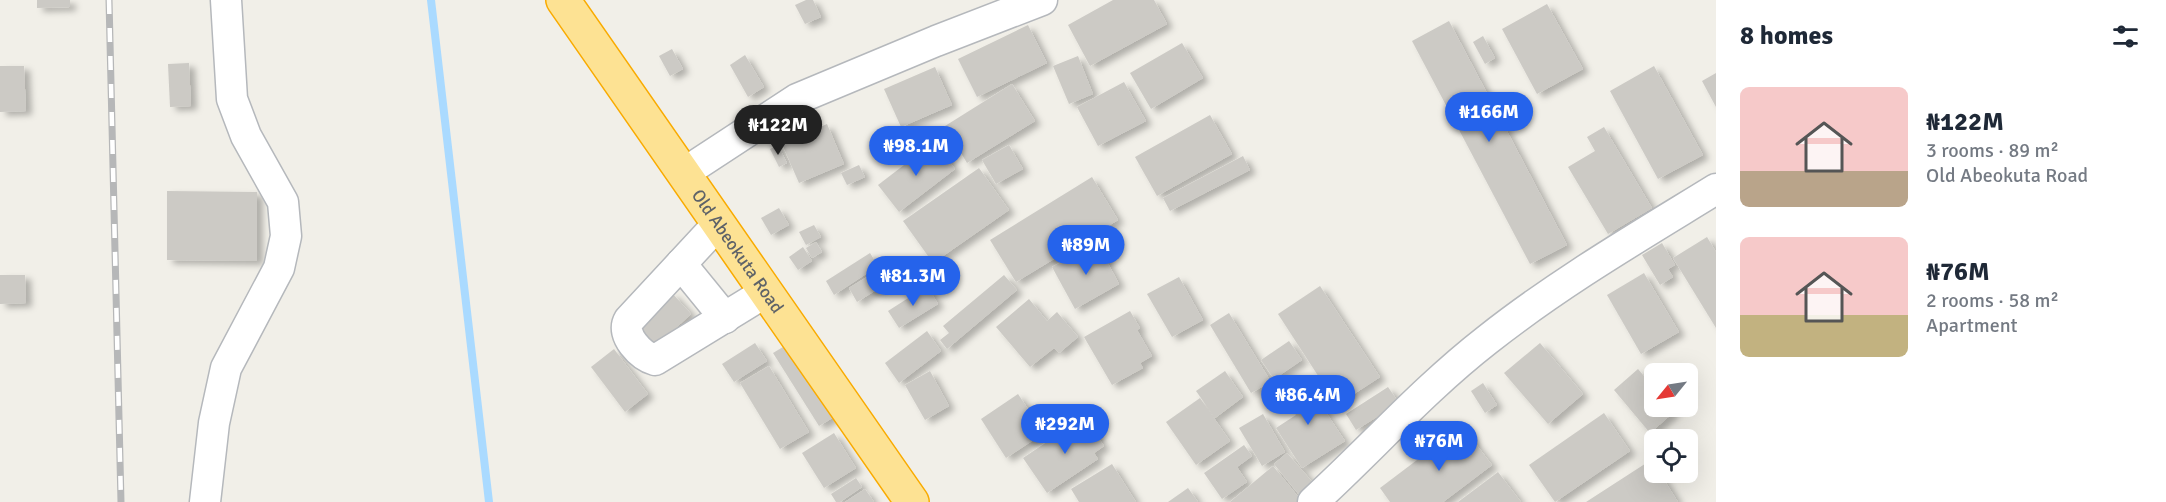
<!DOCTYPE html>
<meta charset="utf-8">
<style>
:root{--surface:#fff;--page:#f2f2f3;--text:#1f2937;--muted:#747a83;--accent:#2563eb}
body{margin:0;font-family:Signika,sans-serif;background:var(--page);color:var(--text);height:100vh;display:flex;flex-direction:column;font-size:22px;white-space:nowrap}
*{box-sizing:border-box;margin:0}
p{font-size:20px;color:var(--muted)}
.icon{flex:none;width:33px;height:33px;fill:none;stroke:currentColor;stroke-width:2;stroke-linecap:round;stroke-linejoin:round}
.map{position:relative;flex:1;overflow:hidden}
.details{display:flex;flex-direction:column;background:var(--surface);width:450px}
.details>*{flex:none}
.needle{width:39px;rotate:240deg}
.controls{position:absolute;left:1644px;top:363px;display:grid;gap:12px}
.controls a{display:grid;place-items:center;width:54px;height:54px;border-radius:9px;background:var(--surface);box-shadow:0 6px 24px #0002;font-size:30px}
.price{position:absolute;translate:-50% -51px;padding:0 14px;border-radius:21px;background:var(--accent);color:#fff;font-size:20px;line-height:39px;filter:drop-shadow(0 2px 3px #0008)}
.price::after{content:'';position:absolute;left:50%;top:36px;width:18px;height:14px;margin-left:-9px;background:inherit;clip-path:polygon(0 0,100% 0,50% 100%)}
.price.on{background:#222;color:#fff}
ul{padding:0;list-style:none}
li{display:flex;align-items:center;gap:18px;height:150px;padding:0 24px}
li span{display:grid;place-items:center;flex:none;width:168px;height:120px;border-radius:9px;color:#555}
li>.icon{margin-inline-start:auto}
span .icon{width:72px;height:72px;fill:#fffc;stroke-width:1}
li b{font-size:26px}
h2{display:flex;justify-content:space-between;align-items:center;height:72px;padding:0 24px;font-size:26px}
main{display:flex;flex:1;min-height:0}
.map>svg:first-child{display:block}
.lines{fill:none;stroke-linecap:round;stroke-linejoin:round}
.stream{stroke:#aadaff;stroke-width:8}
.building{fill:#cccac5;filter:url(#shadow)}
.minor-casing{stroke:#b5b8bc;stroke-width:33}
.highway-casing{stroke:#f9ab00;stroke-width:36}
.minor{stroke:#fff;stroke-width:30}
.highway{stroke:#fde293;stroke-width:33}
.rail-casing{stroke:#b6b7b8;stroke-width:7}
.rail{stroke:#fff;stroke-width:4.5;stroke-dasharray:14;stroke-linecap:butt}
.labels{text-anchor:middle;stroke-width:4.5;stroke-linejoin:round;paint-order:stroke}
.street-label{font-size:18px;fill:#5f6368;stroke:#fff}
</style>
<main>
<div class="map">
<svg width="1716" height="502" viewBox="0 0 1716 502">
<defs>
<filter id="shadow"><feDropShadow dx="6" dy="4" stdDeviation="3" flood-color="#0004"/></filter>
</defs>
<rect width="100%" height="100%" fill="#f1efe8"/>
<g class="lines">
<polyline class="stream" points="431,0 489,502"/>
</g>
<g class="building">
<polygon points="37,0 70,0 70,7 37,8"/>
<polygon points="806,0 813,0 821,17 805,24 795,5"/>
<polygon points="1113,0 1154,0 1167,24 1090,66 1068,25"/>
<polygon points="1547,4 1583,69 1537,94 1502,29"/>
<polygon points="1449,21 1567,245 1530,264 1412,41"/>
<polygon points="1028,25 1047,63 977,97 958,59"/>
<polygon points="1483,36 1495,58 1485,64 1473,42"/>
<polygon points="1182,43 1203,78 1151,109 1130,73"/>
<polygon points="672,49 683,69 670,76 659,56"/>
<polygon points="745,55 764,87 748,97 730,65"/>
<polygon points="1078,56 1093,94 1069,104 1053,66"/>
<polygon points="189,63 191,106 170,107 168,64"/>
<polygon points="0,66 24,66 26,111 0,112"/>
<polygon points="1654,66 1703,155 1658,179 1610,91"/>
<polygon points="935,67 952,105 901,127 884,89"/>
<polygon points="1716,73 1716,107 1702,81"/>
<polygon points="1124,82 1146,121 1098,146 1077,107"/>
<polygon points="1012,84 1035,121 967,163 945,126"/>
<polygon points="1210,115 1232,154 1157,196 1135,157"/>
<polygon points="827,124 844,164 799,183 782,144"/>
<polygon points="1604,127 1652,208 1608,234 1568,167 1595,151 1587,137"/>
<polygon points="934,142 955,169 899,212 878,185"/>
<polygon points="778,145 787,163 779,167 770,149"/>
<polygon points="1009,145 1023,169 996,184 982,160"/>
<polygon points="1243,156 1250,170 1170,211 1163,198"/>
<polygon points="859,165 865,177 847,185 841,173"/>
<polygon points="979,168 1009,210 933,263 903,221"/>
<polygon points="1092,177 1118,220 1016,282 990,240"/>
<polygon points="167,191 257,192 257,261 167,260"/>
<polygon points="779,208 789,225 771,235 761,218"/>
<polygon points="814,225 821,237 806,245 799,232"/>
<polygon points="1707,237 1716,252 1716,328 1673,258"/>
<polygon points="816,242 822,252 812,258 806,248"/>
<polygon points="1097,243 1119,284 1075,309 1052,267"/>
<polygon points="1662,243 1675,265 1668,269 1673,277 1660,285 1642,255"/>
<polygon points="803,247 812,261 798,270 789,257"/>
<polygon points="870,253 878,266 834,295 826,281"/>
<polygon points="880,269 889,282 857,302 849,288"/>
<polygon points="1644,273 1679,332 1641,354 1607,295"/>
<polygon points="0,275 25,275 26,303 0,304"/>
<polygon points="1004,275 1017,290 947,349 940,340 949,333 943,326"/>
<polygon points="1179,277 1203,320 1172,337 1147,294"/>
<polygon points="927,286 938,304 899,328 888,311"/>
<polygon points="1320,286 1380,377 1337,405 1278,314"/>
<polygon points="672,293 691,314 654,348 635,327"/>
<polygon points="1029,299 1047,321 1057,312 1078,337 1059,353 1054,348 1030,367 996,327"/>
<polygon points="1130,311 1140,328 1137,330 1152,356 1140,363 1143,368 1112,385 1084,337"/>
<polygon points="1229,313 1271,382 1251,393 1210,325"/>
<polygon points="927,331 941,351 899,383 885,363"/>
<polygon points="1289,341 1302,360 1274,379 1261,360"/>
<polygon points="755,343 767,361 734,382 722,364"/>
<polygon points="1540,343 1583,394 1548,424 1504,373"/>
<polygon points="788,344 834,417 819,426 773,353"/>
<polygon points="614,349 648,394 625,412 591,367"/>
<polygon points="769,366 809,432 780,449 740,383"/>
<polygon points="1638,369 1654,388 1654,406 1670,406 1674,412 1650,433 1614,390"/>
<polygon points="930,371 949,406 925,420 905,385"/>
<polygon points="1225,371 1243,397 1215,418 1196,391"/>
<polygon points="1304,379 1345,441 1302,468 1276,428 1296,415 1282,393"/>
<polygon points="1483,383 1497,405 1485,413 1471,391"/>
<polygon points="1388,387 1399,403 1356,430 1346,414"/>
<polygon points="1018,394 1044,433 1006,458 981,419"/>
<polygon points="1200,398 1230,441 1196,465 1166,422"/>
<polygon points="1604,413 1630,451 1555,502 1529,465"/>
<polygon points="1263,414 1285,452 1262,466 1239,428"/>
<polygon points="1084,417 1104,446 1094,453 1098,459 1047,493 1023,458"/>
<polygon points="1462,426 1492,465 1443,502 1390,502 1380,488"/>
<polygon points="834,433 856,468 824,488 802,453"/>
<polygon points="1244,445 1252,456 1237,467 1247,482 1222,499 1204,473"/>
<polygon points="1287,453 1315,485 1301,497 1274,464"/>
<polygon points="1651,460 1654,466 1654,472 1659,472 1678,502 1586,502"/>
<polygon points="1112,464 1136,502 1079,502 1071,489"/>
<polygon points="1273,466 1300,499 1296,502 1230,502"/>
<polygon points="1498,472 1521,502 1458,502"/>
<polygon points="856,478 862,487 840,502 836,502 831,494"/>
<polygon points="1188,488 1198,502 1168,502"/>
<polygon points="865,489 874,502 845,502"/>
</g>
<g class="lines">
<defs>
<g id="minor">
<polyline points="684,173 797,99 936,41 1042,0"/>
<path d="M719,223L629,320C620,335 641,356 655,360L766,292"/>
<polyline points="681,264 725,318"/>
<polyline points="205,502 214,423 226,368 279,268 286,236 283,202 246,136 232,99 226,0"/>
<path d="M1313,502C1371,449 1424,389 1487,340C1559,283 1638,237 1716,189"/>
</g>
<g id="highway">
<path id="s1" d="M563,0L912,502"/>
</g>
</defs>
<use href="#minor" class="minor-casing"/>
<use href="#highway" class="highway-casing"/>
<use href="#minor" class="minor"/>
<use href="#highway" class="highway"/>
<defs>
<polyline id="rail" points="109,0 121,502"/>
</defs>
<use href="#rail" class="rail-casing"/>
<use href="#rail" class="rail"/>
</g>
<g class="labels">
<g class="street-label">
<text dy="6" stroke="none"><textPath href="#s1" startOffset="306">Old Abeokuta Road</textPath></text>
</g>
</g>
</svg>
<div class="controls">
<a><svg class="needle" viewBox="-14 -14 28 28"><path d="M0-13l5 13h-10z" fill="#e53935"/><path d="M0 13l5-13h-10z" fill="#747a83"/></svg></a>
<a><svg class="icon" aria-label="locate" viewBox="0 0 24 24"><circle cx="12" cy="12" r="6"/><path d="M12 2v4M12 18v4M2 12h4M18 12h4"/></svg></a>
</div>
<b class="price" style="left:1489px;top:143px">₦166M</b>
<b class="price on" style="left:778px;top:156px">₦122M</b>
<b class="price" style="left:916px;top:177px">₦98.1M</b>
<b class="price" style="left:1086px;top:276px">₦89M</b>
<b class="price" style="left:913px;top:307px">₦81.3M</b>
<b class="price" style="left:1308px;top:426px">₦86.4M</b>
<b class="price" style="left:1065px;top:455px">₦292M</b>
<b class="price" style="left:1439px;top:472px">₦76M</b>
</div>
<section class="details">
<h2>8 homes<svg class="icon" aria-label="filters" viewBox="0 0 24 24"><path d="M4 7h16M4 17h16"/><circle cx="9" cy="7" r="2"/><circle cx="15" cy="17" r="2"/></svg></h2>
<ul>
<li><span style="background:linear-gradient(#f6c9c9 70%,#b9a48a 0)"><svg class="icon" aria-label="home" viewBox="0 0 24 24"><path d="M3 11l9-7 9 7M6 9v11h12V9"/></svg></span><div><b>₦122M</b><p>3 rooms · 89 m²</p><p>Old Abeokuta Road</p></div></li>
<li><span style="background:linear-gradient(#f6c9c9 65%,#c2b280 0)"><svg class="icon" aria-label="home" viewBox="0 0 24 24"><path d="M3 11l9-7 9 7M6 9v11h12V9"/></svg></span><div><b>₦76M</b><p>2 rooms · 58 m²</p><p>Apartment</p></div></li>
</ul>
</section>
</main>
